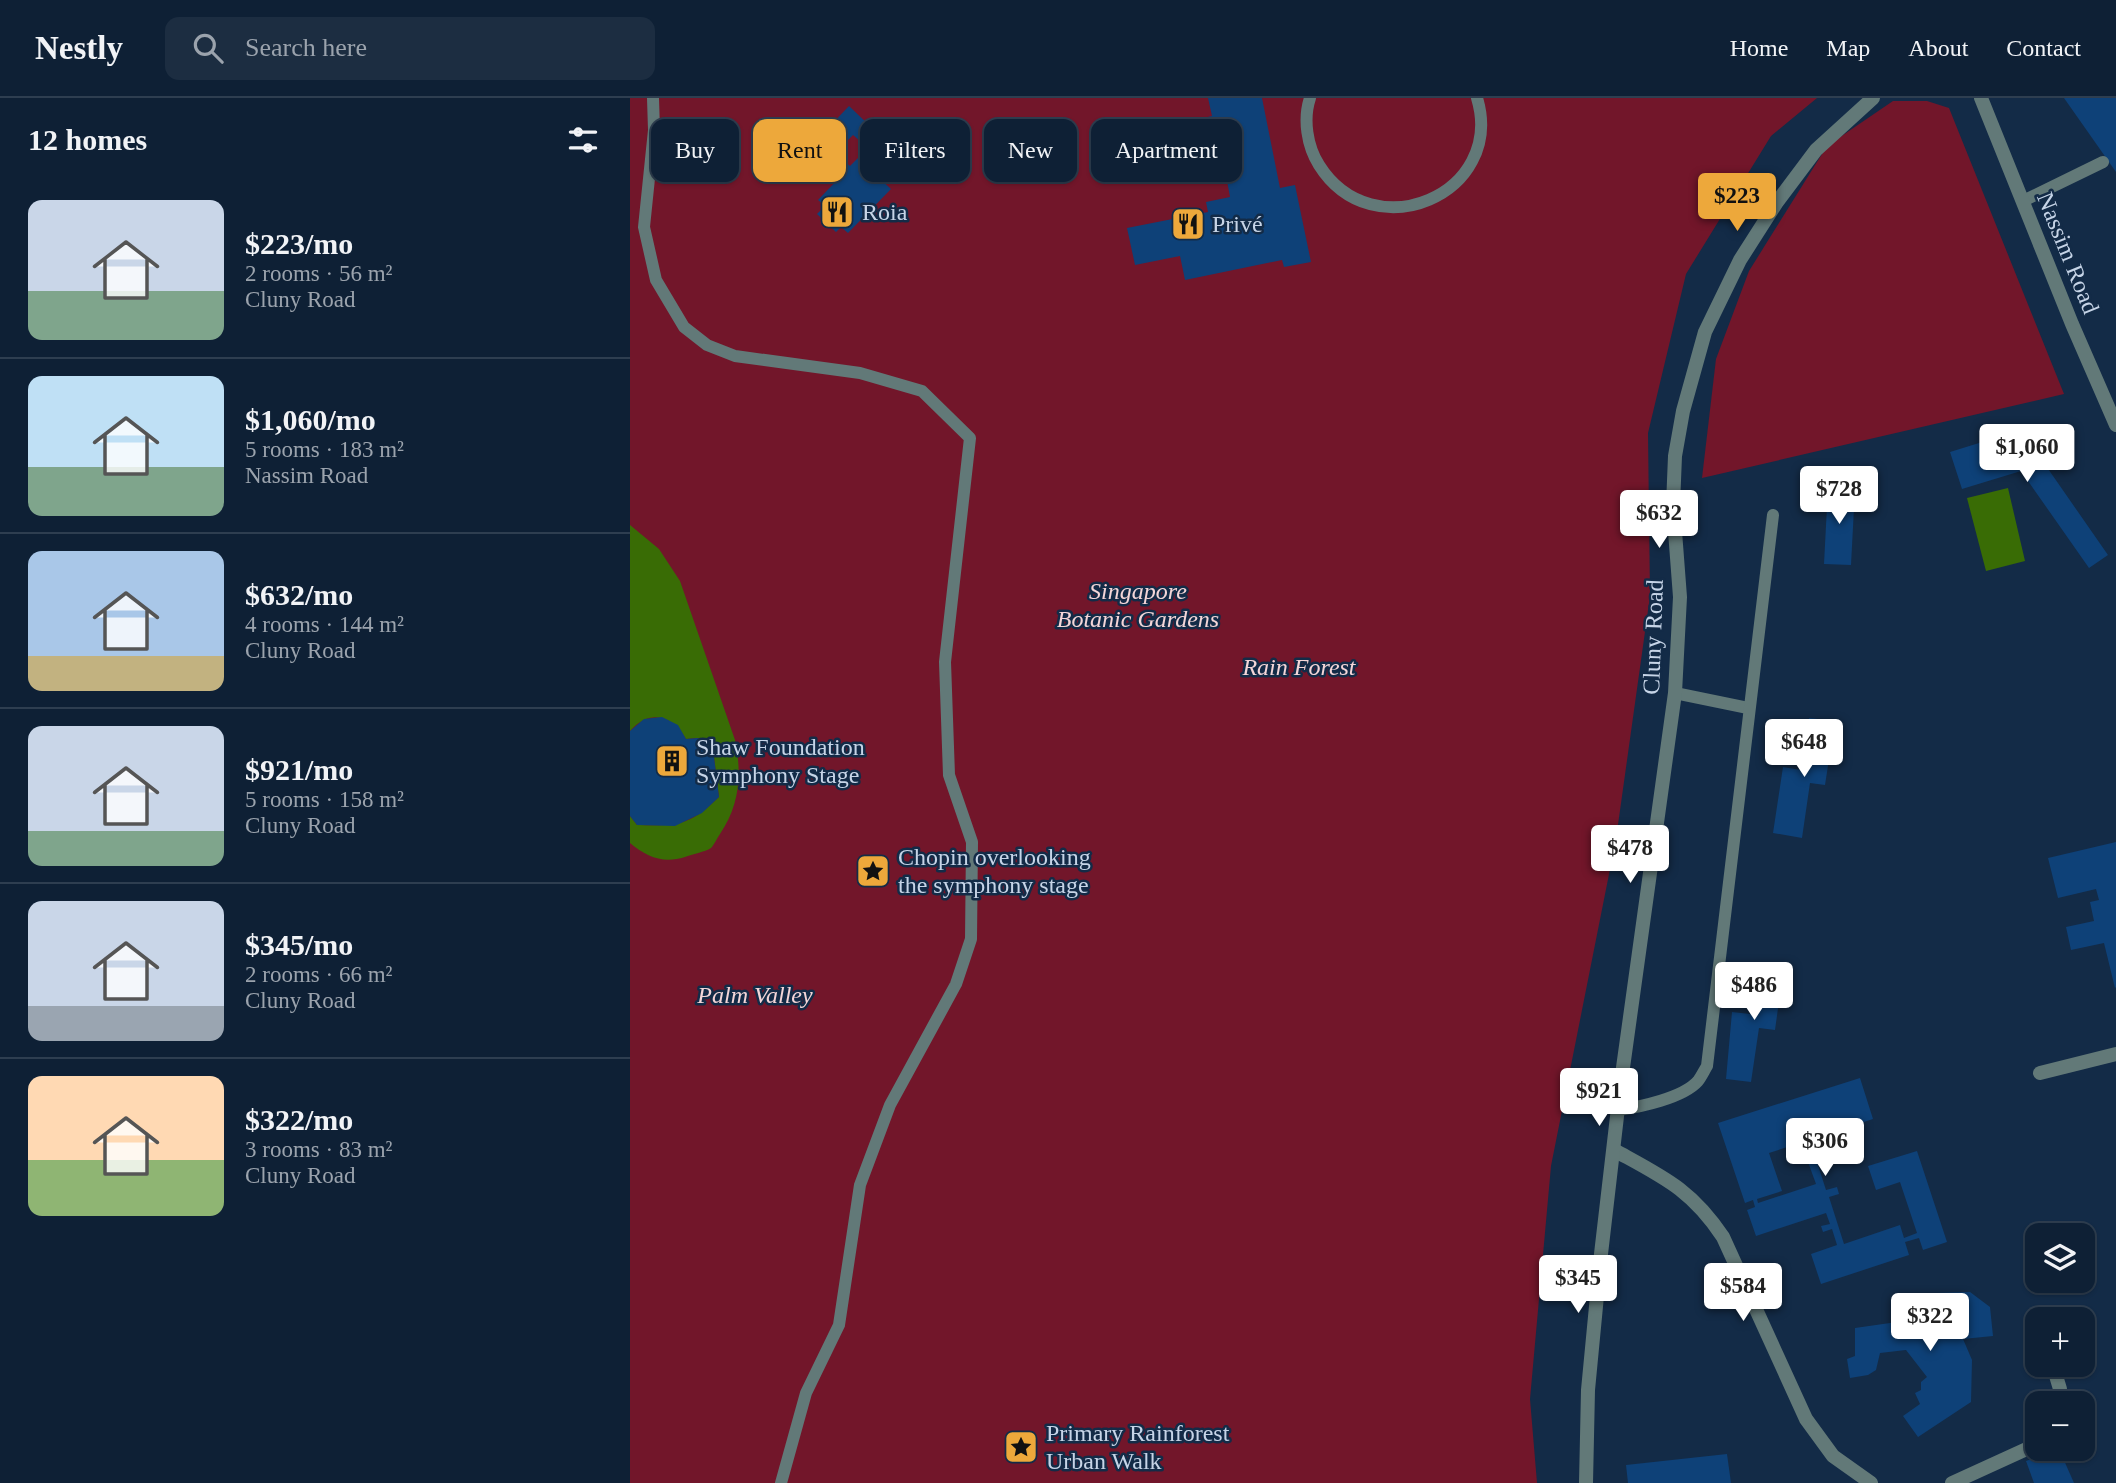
<!DOCTYPE html>
<meta charset="utf-8">
<style>
:root{--surface:#0e2035;--page:#1c2d41;--text:#f1f3f6;--muted:#9ba3ad;--line:#2e3e50;--accent:#eda83b}
body{margin:0;font-family:Georgia,serif;background:var(--page);color:var(--text);height:100vh;display:flex;flex-direction:column;font-size:26px;white-space:nowrap}
*{box-sizing:border-box;margin:0}
p{font-size:23px;color:var(--muted)}
.icon{flex:none;width:38px;height:38px;fill:none;stroke:currentColor;stroke-width:2;stroke-linecap:round;stroke-linejoin:round}
.map{position:relative;flex:1;overflow:hidden}
.panel{display:flex;flex-direction:column;background:var(--surface);width:630px}
.panel>*{flex:none}
.banner{position:absolute;left:21px;top:21px;width:665px;height:63px;display:flex;gap:14px}
.fabs{position:absolute;left:1395px;top:1125px;display:grid;gap:14px}
.fabs a{display:grid;place-items:center;width:70px;height:70px;border-radius:14px;background:var(--surface);box-shadow:0 2px 5px #0004,0 0 0 2px var(--line);font-size:35px}
.price{position:absolute;translate:-50% -60px;padding:0 16px;border-radius:7px;background:#fff;color:#222;font-size:23px;line-height:46px;filter:drop-shadow(0 2px 4px #0008)}
.price::after{content:'';position:absolute;left:50%;top:42px;width:21px;height:16px;margin-left:-10px;background:inherit;clip-path:polygon(0 0,100% 0,50% 100%)}
.price.on{background:var(--accent);color:#111}
ul{padding:0;list-style:none}
li{display:flex;align-items:center;gap:21px;height:175px;padding:0 28px}
li+li{border-top:2px solid var(--line)}
li span{display:grid;place-items:center;flex:none;width:196px;height:140px;border-radius:14px;color:#555}
li>.icon{margin-inline-start:auto}
span .icon{width:84px;height:84px;fill:#fffc;stroke-width:1}
li b{font-size:30px}
h2{display:flex;justify-content:space-between;align-items:center;height:84px;padding:0 28px;font-size:30px}
.pill{padding:0 24px;border-radius:14px;background:var(--surface);box-shadow:0 2px 5px #0004,0 0 0 2px var(--line);font-size:24px;line-height:63px}
.pill.on{background:var(--accent);color:#111}
header{display:flex;align-items:center;gap:42px;box-sizing:border-box;height:98px;padding:0 35px;background:var(--surface);border-bottom:2px solid var(--line)}
header strong{font-size:33px}
nav{display:flex;gap:38px;margin-inline-start:auto;font-size:24px}
.search{width:490px;height:63px;background:var(--page);display:flex;align-items:center;gap:18px;box-sizing:border-box;padding:0 24px;border-radius:14px;color:var(--muted);font-size:26px}
main{display:flex;flex:1;min-height:0}
.map>svg:first-child{display:block}
.green{fill:#72162a}
.water{fill:#396c05}
.building{fill:#0e4178}
.lines{fill:none;stroke-linecap:round;stroke-linejoin:round}
.service{stroke:#627978;stroke-width:12}
.minor{stroke:#627978;stroke-width:14}
.tertiary{stroke:#627978;stroke-width:14}
.labels{text-anchor:middle;stroke-width:5;stroke-linejoin:round;paint-order:stroke}
.poi-label{font-size:24px;fill:#c6d4e7;stroke:#132b47;text-anchor:start}
.street-label{font-size:24px;fill:#c6d4e7;stroke:#132b47}
.park-label{font-size:24px;font-style:italic;fill:#f4d6d8;stroke:#132b47}
</style>
<header>
<strong>Nestly</strong>
<div class="search"><svg class="icon" aria-label="search" viewBox="0 0 24 24"><circle cx="10" cy="10" r="6"/><path d="M15 15l6 6"/></svg>Search here</div>
<nav><a>Home</a><a>Map</a><a>About</a><a>Contact</a></nav>
</header>
<main>
<section class="panel">
<h2>12 homes<svg class="icon" aria-label="filters" viewBox="0 0 24 24"><path d="M4 7h16M4 17h16"/><circle cx="9" cy="7" r="2"/><circle cx="15" cy="17" r="2"/></svg></h2>
<ul>
<li><span style="background:linear-gradient(#c9d6e8 65%,#7fa58c 0)"><svg class="icon" aria-label="home" viewBox="0 0 24 24"><path d="M3 11l9-7 9 7M6 9v11h12V9"/></svg></span><div><b>$223/mo</b><p>2 rooms · 56 m²</p><p>Cluny Road</p></div></li>
<li><span style="background:linear-gradient(#bfe0f5 65%,#7fa58c 0)"><svg class="icon" aria-label="home" viewBox="0 0 24 24"><path d="M3 11l9-7 9 7M6 9v11h12V9"/></svg></span><div><b>$1,060/mo</b><p>5 rooms · 183 m²</p><p>Nassim Road</p></div></li>
<li><span style="background:linear-gradient(#a9c7e8 75%,#c2b280 0)"><svg class="icon" aria-label="home" viewBox="0 0 24 24"><path d="M3 11l9-7 9 7M6 9v11h12V9"/></svg></span><div><b>$632/mo</b><p>4 rooms · 144 m²</p><p>Cluny Road</p></div></li>
<li><span style="background:linear-gradient(#c9d6e8 75%,#7fa58c 0)"><svg class="icon" aria-label="home" viewBox="0 0 24 24"><path d="M3 11l9-7 9 7M6 9v11h12V9"/></svg></span><div><b>$921/mo</b><p>5 rooms · 158 m²</p><p>Cluny Road</p></div></li>
<li><span style="background:linear-gradient(#c9d6e8 75%,#9aa5b1 0)"><svg class="icon" aria-label="home" viewBox="0 0 24 24"><path d="M3 11l9-7 9 7M6 9v11h12V9"/></svg></span><div><b>$345/mo</b><p>2 rooms · 66 m²</p><p>Cluny Road</p></div></li>
<li><span style="background:linear-gradient(#ffd9b3 60%,#8fb573 0)"><svg class="icon" aria-label="home" viewBox="0 0 24 24"><path d="M3 11l9-7 9 7M6 9v11h12V9"/></svg></span><div><b>$322/mo</b><p>3 rooms · 83 m²</p><p>Cluny Road</p></div></li>
</ul>
</section>
<div class="map">
<svg width="1486" height="1385" viewBox="0 0 1486 1385">
<rect width="100%" height="100%" fill="#132b47"/>
<g class="green">
<polygon points="0,0 1187,0 1141,38 1056,176 1018,335 1020,498 986,741 921,1068 900,1301 907,1385 0,1385"/>
<polygon points="1263,3 1297,3 1319,10 1434,296 1072,380 1086,261 1119,173 1197,48"/>
</g>
<g class="water">
<polygon points="1378,390 1395,463 1356,473 1337,400"/>
<path d="M0,427L29,451L50,483L105,642C112,675 110,707 90,736C87,740 84,747 81,750C75,754 62,756 55,759C33,766 17,759 0,745V718L7,727C48,728 59,728 89,699L83,651L68,640L56,641C43,618 20,610 0,633Z"/>
</g>
<g class="building">
<polygon points="578,0 632,0 650,90 665,87 681,164 654,169 652,162 555,182 550,158 505,167 497,130 578,114 576,104 600,99 595,72 580,75 569,21 582,18"/>
<polygon points="1434,0 1486,0 1486,74"/>
<polygon points="219,8 242,30 230,43 223,37 205,55 220,68 228,60 261,91 218,135 211,129 206,134 187,116 195,108 188,102 211,78 195,63 180,79 162,62 175,48 178,51"/>
<polygon points="1391,332 1478,457 1459,470 1391,373 1332,391 1320,354"/>
<polygon points="1198,389 1225,391 1221,467 1194,466"/>
<polygon points="32,619 48,627 56,641 68,640 83,651 89,699 72,715 45,728 7,727 0,718 0,633 14,621"/>
<polygon points="1179,620 1205,623 1195,687 1180,685 1172,740 1143,735 1153,669 1171,672"/>
<polygon points="1486,744 1486,889 1485,890 1474,845 1441,852 1436,829 1464,823 1460,804 1469,802 1466,791 1428,800 1418,760"/>
<polygon points="1128,864 1154,867 1145,932 1129,930 1121,984 1096,981 1102,914 1120,916"/>
<polygon points="1230,980 1243,1021 1139,1055 1152,1093 1127,1101 1128,1105 1186,1086 1178,1064 1186,1061 1196,1092 1207,1089 1209,1096 1199,1099 1214,1146 1270,1127 1274,1140 1287,1135 1270,1084 1246,1092 1238,1068 1287,1053 1317,1144 1293,1152 1289,1140 1275,1144 1279,1157 1191,1186 1181,1156 1207,1147 1202,1131 1193,1134 1191,1128 1200,1126 1196,1115 1126,1138 1117,1112 1125,1109 1123,1102 1115,1105 1088,1025"/>
<polygon points="1340,1194 1360,1209 1363,1238 1333,1241 1342,1262 1341,1304 1288,1339 1273,1318 1290,1306 1285,1295 1291,1292 1291,1284 1297,1279 1276,1252 1250,1255 1246,1272 1238,1277 1220,1280 1217,1261 1225,1258 1225,1230 1274,1223 1306,1205 1305,1195"/>
<polygon points="1429,1351 1444,1385 1404,1385 1396,1363"/>
<polygon points="1097,1356 1101,1385 998,1385 996,1367"/>
</g>
<g class="lines">
<g class="service">
<polyline points="23,0 24,32 14,129 26,182 54,229 77,247 105,258 230,275 292,293 340,340 315,564 319,677 342,744 341,841 326,886 260,1007 230,1087 209,1227 176,1295 151,1385"/>
<path d="M680,0C673,21 677,48 689,67C743,153 876,96 847,0"/>
<polyline points="1393,103 1473,64"/>
<polyline points="1045,595 1118,610"/>
<path d="M988,1012C1010,1009 1053,1000 1068,983C1071,979 1074,973 1077,968L1143,417"/>
</g>
<g class="minor">
<polyline points="1351,0 1442,226 1486,327"/>
<polyline points="1410,975 1486,956"/>
<path d="M984,1052C1033,1079 1061,1091 1093,1139L1176,1321L1203,1358L1241,1385"/>
<polyline points="1424,1271 1430,1291 1427,1306"/>
<polyline points="1322,1385 1403,1348 1407,1342"/>
</g>
<polyline class="tertiary" points="956,1385 958,1292 971,1156 991,984 1045,595 1050,499 1043,407 1045,358 1053,313 1075,234 1110,162 1147,104 1186,52 1243,0"/>
</g>
<defs>
<symbol id="restaurant-square" viewBox="-11 -11 22 22"><rect x="-9" y="-9" width="18" height="18" rx="4" fill="#eda83b" stroke="#132b47"/><path d="M-5-6h1v4h1v-4h1v4h1v-4h1v5L-1.5 .5V6h-2V.5L-5-1ZM5-6V6H3V1.5H1.5Q1.5-4 5-6Z" fill="#111"/></symbol>
<symbol id="building-square" viewBox="-11 -11 22 22"><rect x="-9" y="-9" width="18" height="18" rx="4" fill="#eda83b" stroke="#132b47"/><path d="M-4-6H4V6H1V3H-1V6H-4ZM-2.5-4.3h1.7v1.8h-1.7ZM.8-4.3h1.7v1.8H.8ZM-2.5-1h1.7V.8h-1.7ZM.8-1h1.7V.8H.8Z" fill="#111"/></symbol>
<symbol id="sight-square" viewBox="-11 -11 22 22"><rect x="-9" y="-9" width="18" height="18" rx="4" fill="#eda83b" stroke="#132b47"/><path d="M0-6L1.8-2.2L6-1.7L2.9 1.2L3.7 5.4L0 3.3L-3.7 5.4L-2.9 1.2L-6-1.7L-1.8-2.2Z" fill="#111"/></symbol>
</defs>
<g fill-rule="evenodd">
<use href="#restaurant-square" x="188" y="95" width="38" height="38"/>
<use href="#restaurant-square" x="539" y="107" width="38" height="38"/>
<use href="#building-square" x="23" y="644" width="38" height="38"/>
<use href="#sight-square" x="224" y="754" width="38" height="38"/>
<use href="#sight-square" x="372" y="1330" width="38" height="38"/>
</g>
<g class="labels">
<g class="poi-label">
<text x="232" y="122">Roia</text>
<text x="582" y="134">Privé</text>
<text x="66" y="657">Shaw Foundation<tspan x="66" dy="28">Symphony Stage</tspan></text>
<text x="268" y="767">Chopin overlooking<tspan x="268" dy="28">the symphony stage</tspan></text>
<text x="416" y="1343">Primary Rainforest<tspan x="416" dy="28">Urban Walk</tspan></text>
</g>
<g class="street-label">
<text transform="translate(1438 155) rotate(68)" y="8">Nassim Road</text>
<text transform="translate(1023 539) rotate(-88)" y="8">Cluny Road</text>
</g>
<g class="park-label">
<text x="508" y="501">Singapore<tspan x="508" dy="28">Botanic Gardens</tspan></text>
<text x="669" y="577">Rain Forest</text>
<text x="125" y="905">Palm Valley</text>
</g>
</g>
</svg>
<div class="fabs">
<a><svg class="icon" aria-label="layers" viewBox="0 0 24 24"><path d="M12 4l9 5-9 5-9-5zM3 14l9 5 9-5"/></svg></a>
<a>+</a>
<a>−</a>
</div>
<b class="price on" style="left:1107px;top:135px">$223</b>
<b class="price" style="left:1397px;top:386px">$1,060</b>
<b class="price" style="left:1209px;top:428px">$728</b>
<b class="price" style="left:1029px;top:452px">$632</b>
<b class="price" style="left:1174px;top:681px">$648</b>
<b class="price" style="left:1000px;top:787px">$478</b>
<b class="price" style="left:1124px;top:924px">$486</b>
<b class="price" style="left:969px;top:1030px">$921</b>
<b class="price" style="left:1195px;top:1080px">$306</b>
<b class="price" style="left:948px;top:1217px">$345</b>
<b class="price" style="left:1113px;top:1225px">$584</b>
<b class="price" style="left:1300px;top:1255px">$322</b>
<div class="banner">
<a class="pill">Buy</a>
<a class="pill on">Rent</a>
<a class="pill">Filters</a>
<a class="pill">New</a>
<a class="pill">Apartment</a>
</div>
</div>
</main>
